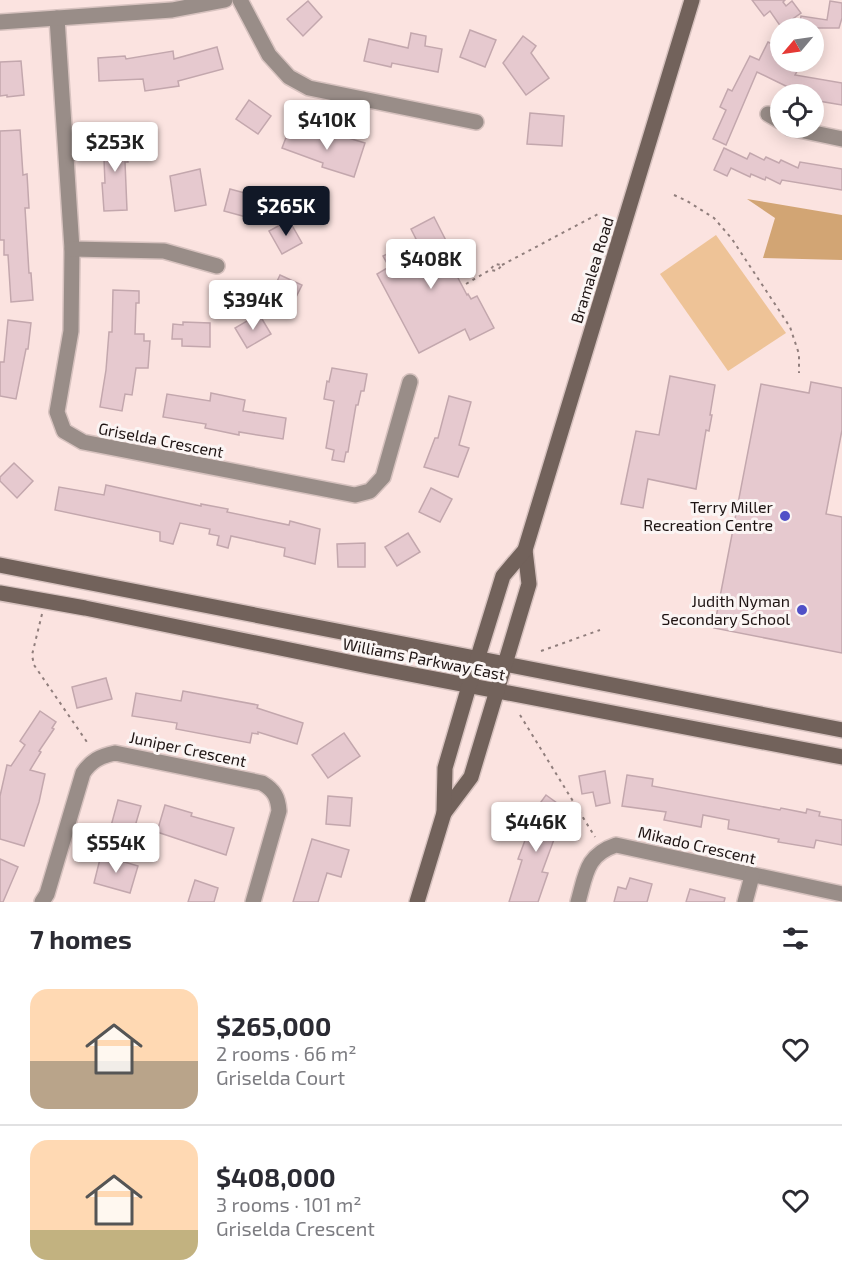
<!DOCTYPE html>
<meta charset="utf-8">
<style>
:root{--surface:#fff;--page:#f2f2f3;--text:#2b2b33;--muted:#7c7c81;--line:#e1e1e2;--accent:#111827}
body{margin:0;font-family:"Exo 2",sans-serif;background:var(--page);color:var(--text);height:100vh;display:flex;flex-direction:column;font-size:22px;white-space:nowrap}
*{box-sizing:border-box;margin:0}
p{font-size:20px;color:var(--muted)}
.icon{flex:none;width:33px;height:33px;fill:none;stroke:currentColor;stroke-width:2;stroke-linecap:round;stroke-linejoin:round}
.map{position:relative;height:902px;overflow:hidden}
.panel{display:flex;flex-direction:column;background:var(--surface);flex:1}
.panel>*{flex:none}
.needle{width:39px;rotate:241deg}
.controls{position:absolute;left:770px;top:18px;display:grid;gap:12px}
.controls a{display:grid;place-items:center;width:54px;height:54px;border-radius:50%;background:var(--surface);box-shadow:0 3px 15px #0003;font-size:30px}
.price{position:absolute;translate:-50% -51px;padding:0 14px;border-radius:6px;background:#fff;color:#222;font-size:20px;line-height:39px;filter:drop-shadow(0 2px 3px #0008)}
.price::after{content:'';position:absolute;left:50%;top:36px;width:18px;height:14px;margin-left:-9px;background:inherit;clip-path:polygon(0 0,100% 0,50% 100%)}
.price.selected{background:var(--accent);color:#fff}
ul{padding:0;list-style:none}
li{display:flex;align-items:center;gap:18px;height:150px;padding:0 30px}
li+li{border-top:2px solid var(--line)}
li span{display:grid;place-items:center;flex:none;width:168px;height:120px;border-radius:18px;color:#555}
li>.icon{margin-inline-start:auto}
span .icon{width:72px;height:72px;fill:#fffc;stroke-width:1}
li b{font-size:26px}
h2{display:flex;justify-content:space-between;align-items:center;height:72px;padding:0 30px;font-size:26px}
.map>svg:first-child{display:block}
.green{fill:#eec397}
.forest{fill:#d2a574}
.building{fill:#e6c9cf;stroke:#c3a7ad;stroke-width:1.5}
.lines{fill:none;stroke-linecap:round;stroke-linejoin:round}
.minor-casing{stroke:#d7c2bf;stroke-width:18}
.secondary-casing{stroke:#d7c2bf;stroke-width:18}
.path{stroke:#907e7c;stroke-width:2;stroke-dasharray:3 4.5;stroke-linecap:butt}
.minor{stroke:#998d88;stroke-width:15}
.secondary{stroke:#72625b;stroke-width:15}
.poi-dot{fill:#5050c7;stroke:#fbf5f4;stroke-width:2}
.labels{text-anchor:middle;stroke-width:6;stroke-linejoin:round;paint-order:stroke}
.street-label{font-size:16px;fill:#1d1312;stroke:#fbf5f4}
.poi-label{font-size:16px;fill:#1d1312;stroke:#fbf5f4;text-anchor:end}
</style>
<div class="map">
<svg width="842" height="902" viewBox="0 0 842 902">
<rect width="100%" height="100%" fill="#fbe3e0"/>
<polygon class="green" points="716,235 786,333 728,371 660,274"/>
<polygon class="forest" points="747,199 842,215 842,260 763,258 775,218"/>
<g class="building">
<polygon points="752,0 785,0 783,2 786,6 792,1 801,13 781,27 770,11 764,16"/>
<polygon points="308,1 322,17 303,36 287,19"/>
<polygon points="830,1 842,3 842,18 839,28 799,28 801,16 827,20"/>
<polygon points="470,30 496,40 485,67 460,57"/>
<polygon points="411,33 426,36 425,46 442,49 438,72 392,63 391,67 364,61 369,39 408,48"/>
<polygon points="523,36 536,46 531,53 549,78 526,95 503,63"/>
<polygon points="768,42 780,48 780,62 785,62 799,68 795,75 842,83 842,105 813,100 813,94 796,91 757,72 726,145 713,139 726,110 720,107 728,89 732,91 750,56 759,60"/>
<polygon points="217,47 223,69 178,81 179,86 145,91 143,79 99,81 98,58 125,56 126,59 173,51 174,59"/>
<polygon points="21,61 24,95 7,97 7,95 0,96 0,62"/>
<polygon points="249,100 271,116 258,134 236,119"/>
<polygon points="530,113 564,116 562,146 527,144"/>
<polygon points="290,127 330,142 332,133 365,143 354,177 322,167 323,163 282,148"/>
<polygon points="20,130 23,175 27,174 29,208 25,208 29,273 31,273 33,300 11,302 8,255 4,255 4,240 0,240 0,131"/>
<polygon points="126,135 128,162 125,162 127,210 104,211 102,183 105,183 103,136"/>
<polygon points="724,148 747,159 750,153 764,160 766,157 779,163 781,160 798,168 800,162 842,169 842,190 782,180 780,184 766,177 765,180 751,174 750,177 731,168 727,176 714,170"/>
<polygon points="200,169 206,205 175,211 170,176"/>
<polygon points="230,189 256,196 250,218 224,211"/>
<polygon points="434,217 460,268 457,276 467,295 468,294 471,299 477,296 494,328 470,340 465,329 419,353 377,274 389,267 383,256 416,239 411,229"/>
<polygon points="289,220 302,243 282,254 269,231"/>
<polygon points="280,275 302,285 290,309 269,299"/>
<polygon points="113,290 139,291 139,303 136,303 135,334 144,334 144,341 150,341 148,368 136,368 132,395 125,394 122,411 100,407 106,370 109,332 112,332"/>
<polygon points="259,314 271,334 247,348 235,328"/>
<polygon points="8,320 31,323 28,349 26,349 16,399 0,396 0,362 4,362"/>
<polygon points="183,322 210,323 210,347 182,346 182,339 172,339 173,324 183,325"/>
<polygon points="332,368 367,374 364,391 361,391 358,405 356,405 348,452 346,452 344,462 332,460 334,450 326,448 334,401 324,399 327,381 329,382"/>
<polygon points="670,376 715,385 710,415 712,415 709,431 706,430 696,489 648,479 643,508 621,504 636,431 659,435"/>
<polygon points="811,382 842,388 842,430 826,514 842,517 842,653 714,628 761,384 809,393"/>
<polygon points="211,393 245,400 243,411 286,418 283,439 239,432 239,435 205,428 206,424 163,417 167,394 210,401"/>
<polygon points="449,396 471,402 459,445 469,448 458,477 424,467 435,438 438,438"/>
<polygon points="14,463 33,481 17,498 0,481 0,477"/>
<polygon points="106,485 201,506 201,504 228,509 227,512 289,525 290,521 320,529 315,564 284,556 285,548 231,536 228,548 217,545 219,536 209,534 210,529 180,523 173,544 160,541 160,532 55,510 59,487 104,495"/>
<polygon points="431,488 452,499 440,522 419,512"/>
<polygon points="408,533 420,552 397,566 385,547"/>
<polygon points="365,543 365,567 338,567 337,544"/>
<polygon points="106,678 112,699 77,708 72,687"/>
<polygon points="183,691 258,705 257,708 303,723 297,744 258,732 258,734 252,733 250,743 176,729 177,723 132,716 136,693 181,701"/>
<polygon points="40,711 56,722 52,728 54,729 39,751 41,752 30,770 45,774 39,802 24,846 0,839 0,796 7,765 11,766 25,745 20,741"/>
<polygon points="344,733 360,756 328,778 312,755"/>
<polygon points="605,771 610,803 596,806 593,792 582,794 579,776"/>
<polygon points="627,775 653,779 652,786 780,810 781,808 806,813 807,809 820,812 819,816 842,820 842,845 816,840 814,848 778,842 779,839 728,829 729,820 703,815 701,827 664,820 666,812 622,806"/>
<polygon points="546,795 561,806 553,816 564,824 556,834 542,872 548,873 538,902 509,902 522,860 518,859 533,819 530,817"/>
<polygon points="328,796 352,798 350,826 326,824"/>
<polygon points="118,800 141,806 133,833 111,826"/>
<polygon points="165,805 192,813 191,816 234,828 226,855 157,832"/>
<polygon points="312,839 349,850 341,877 327,873 318,902 293,902"/>
<polygon points="101,855 138,866 130,893 94,883"/>
<polygon points="0,859 18,867 3,902 0,902"/>
<polygon points="630,878 652,884 647,902 614,902 618,887 626,889"/>
<polygon points="195,880 218,888 214,902 188,902"/>
<polygon points="690,889 725,898 724,902 686,902"/>
</g>
<g class="lines">
<defs>
<g id="minor">
<polyline points="240,0 269,55 289,77 309,88 476,122"/>
<polyline points="57,18 72,249 71,331 57,412 64,431 83,442 355,495 370,491 383,477 410,382"/>
<polyline points="0,22 172,10 225,0"/>
<polyline points="768,114 780,121"/>
<polyline points="790,128 842,139"/>
<polyline points="72,249 164,251 217,266"/>
<path d="M42,902L47,894L83,773C91,761 100,756 115,753L262,783C274,790 278,797 279,811L253,902"/>
<path d="M578,902C586,874 586,855 616,845L842,894"/>
<polyline points="745,902 752,876"/>
</g>
<g id="secondary">
<polyline points="0,565 842,730"/>
<polyline points="0,593 85,608 368,666 842,757"/>
<polyline points="444,813 471,777 529,584 525,550"/>
<polyline points="417,902 444,813 445,768 469,686 503,576 525,550 692,0"/>
</g>
</defs>
<use href="#minor" class="minor-casing"/>
<use href="#secondary" class="secondary-casing"/>
<g class="path">
<polyline points="674,195 687,201 714,218 732,239 790,327 799,354 799,373"/>
<polyline points="502,265 600,213"/>
<polyline points="466,284 490,270 497,271 502,265 495,264 490,270"/>
<polyline points="42,614 32,655 34,665 89,745"/>
<polyline points="541,651 600,630"/>
<polyline points="520,715 595,837"/>
</g>
<use href="#minor" class="minor"/>
<use href="#secondary" class="secondary"/>
</g>
<g class="poi-dot">
<circle cx="785" cy="516" r="6"/>
<circle cx="802" cy="610" r="6"/>
</g>
<g class="labels">
<g class="street-label">
<text transform="translate(592 270) rotate(-73)" y="6">Bramalea Road</text>
<text transform="translate(161 440) rotate(11)" y="6">Griselda Crescent</text>
<text transform="translate(424 659) rotate(11)" y="6">Williams Parkway East</text>
<text transform="translate(188 749) rotate(12)" y="6">Juniper Crescent</text>
<text transform="translate(697 845) rotate(13)" y="6">Mikado Crescent</text>
</g>
<g class="poi-label">
<text x="773" y="513">Terry Miller<tspan x="773" dy="18">Recreation Centre</tspan></text>
<text x="790" y="607">Judith Nyman<tspan x="790" dy="18">Secondary School</tspan></text>
</g>
</g>
</svg>
<div class="controls">
<a><svg class="needle" viewBox="-14 -14 28 28"><path d="M0-13l5 13h-10z" fill="#e53935"/><path d="M0 13l5-13h-10z" fill="#7c7c81"/></svg></a>
<a><svg class="icon" aria-label="locate" viewBox="0 0 24 24"><circle cx="12" cy="12" r="6"/><path d="M12 2v4M12 18v4M2 12h4M18 12h4"/></svg></a>
</div>
<b class="price" style="left:327px;top:151px">$410K</b>
<b class="price" style="left:115px;top:173px">$253K</b>
<b class="price selected" style="left:286px;top:237px">$265K</b>
<b class="price" style="left:431px;top:290px">$408K</b>
<b class="price" style="left:253px;top:331px">$394K</b>
<b class="price" style="left:536px;top:853px">$446K</b>
<b class="price" style="left:116px;top:874px">$554K</b>
</div>
<section class="panel">
<h2>7 homes<svg class="icon" aria-label="filters" viewBox="0 0 24 24"><path d="M4 7h16M4 17h16"/><circle cx="9" cy="7" r="2"/><circle cx="15" cy="17" r="2"/></svg></h2>
<ul>
<li><span style="background:linear-gradient(#ffd9b3 60%,#b9a48a 0)"><svg class="icon" aria-label="home" viewBox="0 0 24 24"><path d="M3 11l9-7 9 7M6 9v11h12V9"/></svg></span><div><b>$265,000</b><p>2 rooms · 66 m²</p><p>Griselda Court</p></div><svg class="icon" aria-label="heart" viewBox="0 0 24 24"><path d="M12 20l-8-8c-3-5 5-10 8-4 3-6 11-1 8 4z"/></svg></li>
<li><span style="background:linear-gradient(#ffd9b3 75%,#c2b280 0)"><svg class="icon" aria-label="home" viewBox="0 0 24 24"><path d="M3 11l9-7 9 7M6 9v11h12V9"/></svg></span><div><b>$408,000</b><p>3 rooms · 101 m²</p><p>Griselda Crescent</p></div><svg class="icon" aria-label="heart" viewBox="0 0 24 24"><path d="M12 20l-8-8c-3-5 5-10 8-4 3-6 11-1 8 4z"/></svg></li>
</ul>
</section>
